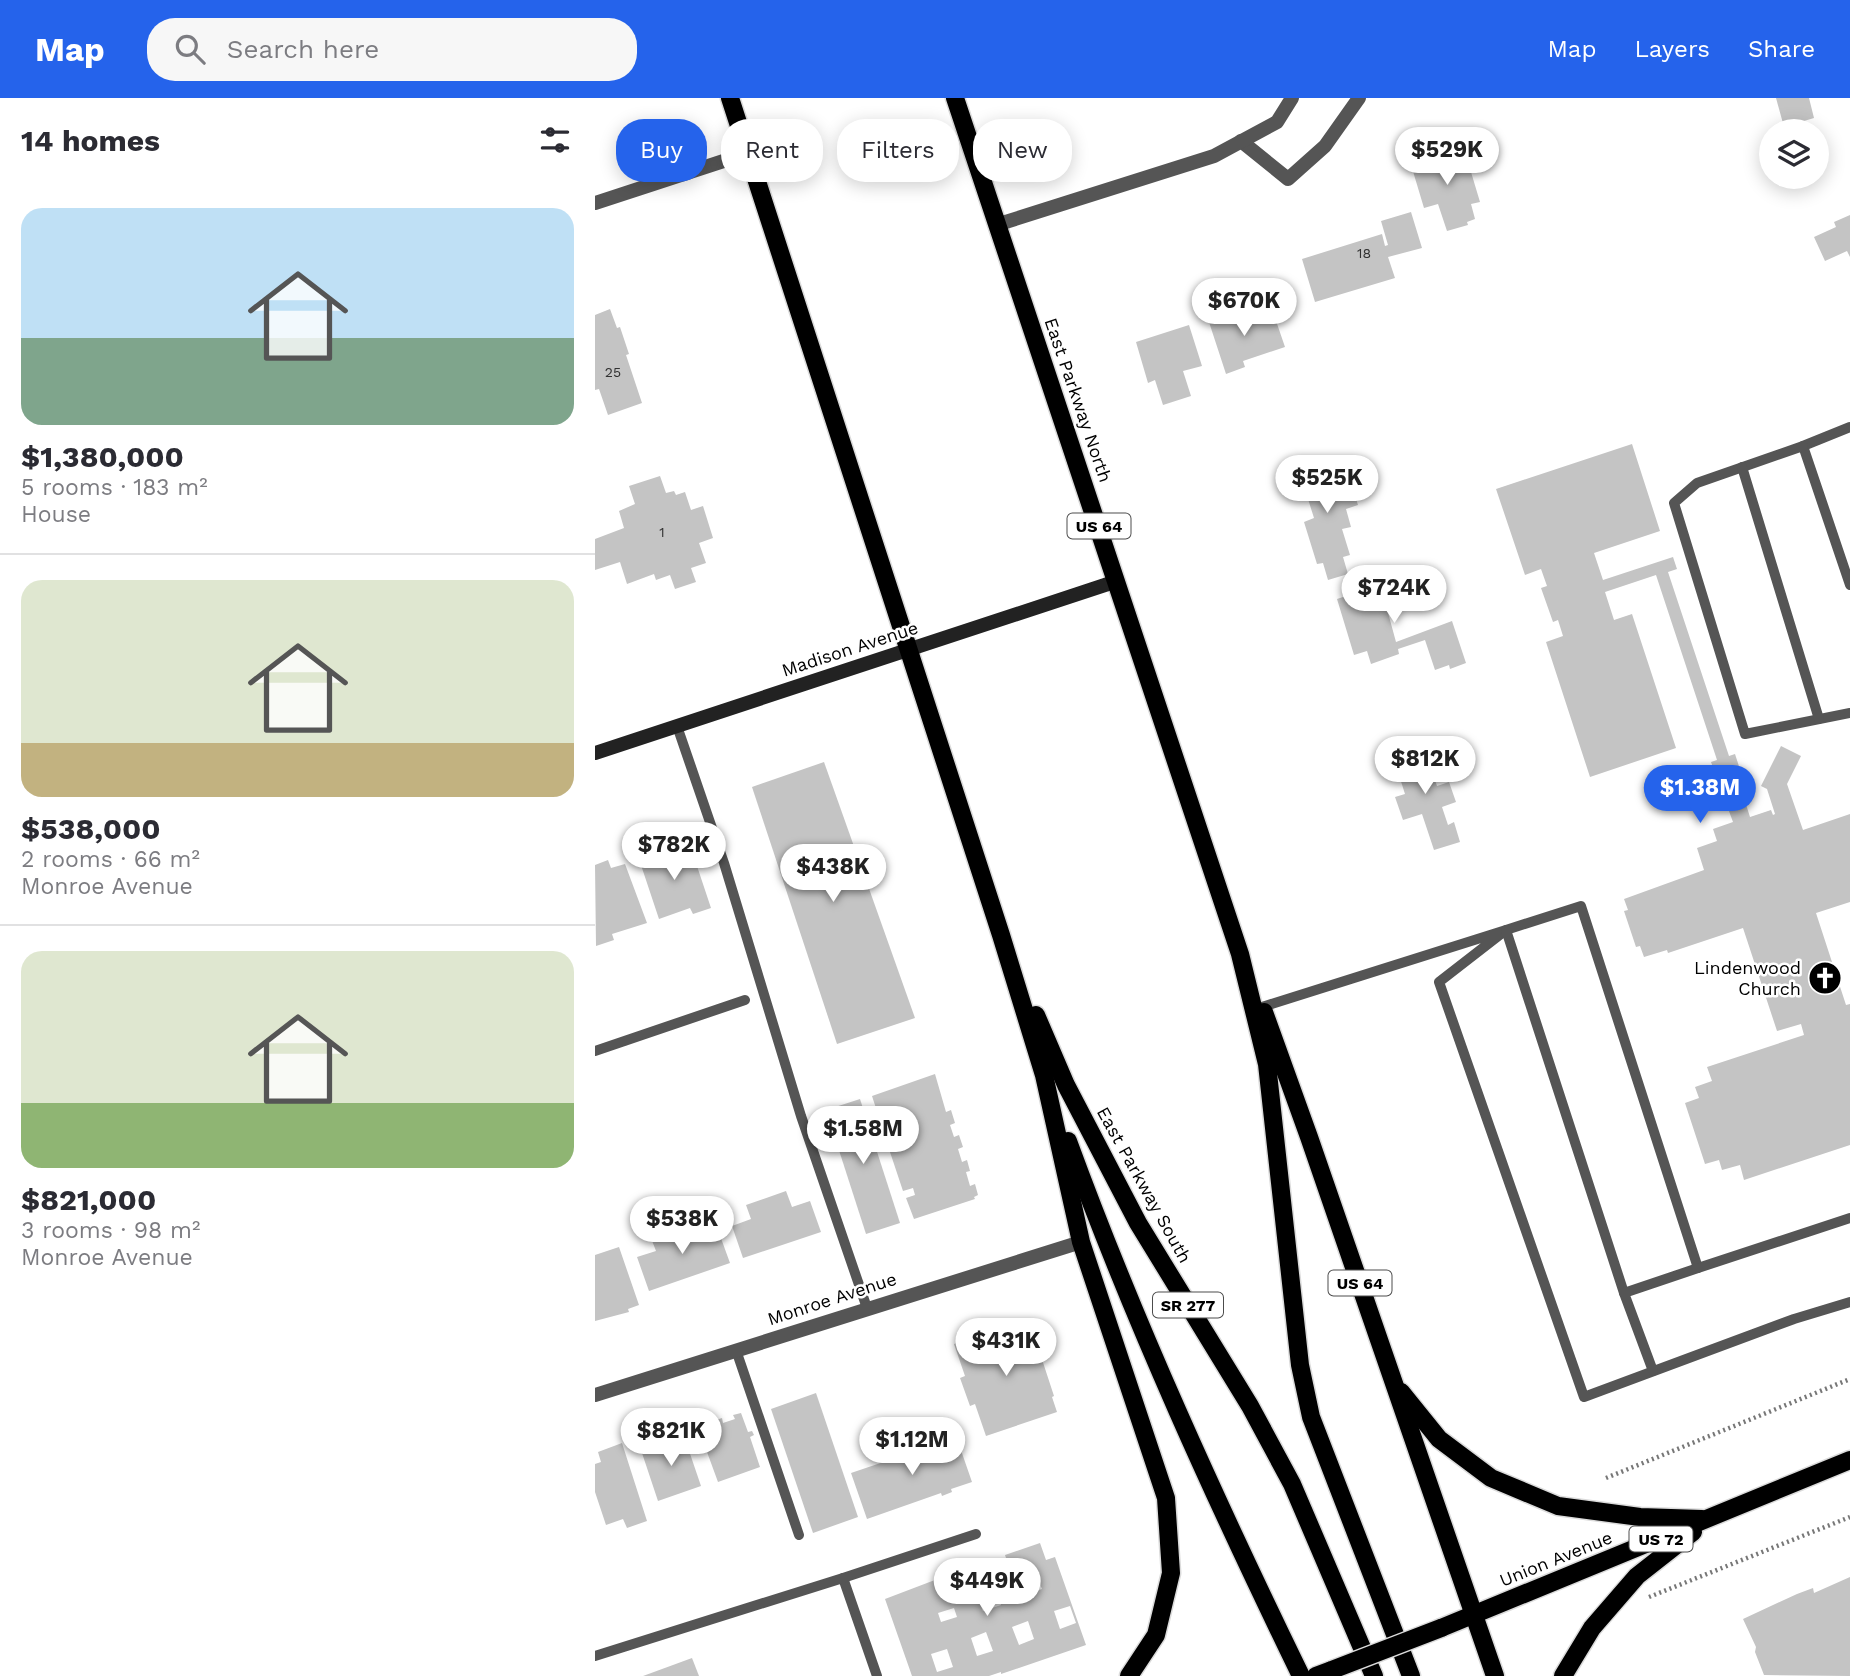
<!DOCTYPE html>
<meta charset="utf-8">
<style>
:root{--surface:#fff;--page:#f7f7f7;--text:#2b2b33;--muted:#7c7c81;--line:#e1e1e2;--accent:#2563eb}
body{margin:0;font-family:"Work Sans",sans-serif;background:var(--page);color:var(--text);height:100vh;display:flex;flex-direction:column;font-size:26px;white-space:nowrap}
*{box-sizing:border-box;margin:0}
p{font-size:23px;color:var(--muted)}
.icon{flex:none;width:38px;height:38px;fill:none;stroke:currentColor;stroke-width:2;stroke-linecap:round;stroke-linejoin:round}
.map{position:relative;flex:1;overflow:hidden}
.drawer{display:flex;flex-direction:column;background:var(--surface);width:595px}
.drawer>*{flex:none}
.hud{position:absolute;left:21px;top:21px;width:665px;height:63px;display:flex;gap:14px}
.controls{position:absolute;left:1164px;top:21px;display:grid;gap:14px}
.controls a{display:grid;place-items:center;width:70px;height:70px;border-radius:50%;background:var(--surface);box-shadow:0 4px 18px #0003;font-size:35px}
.price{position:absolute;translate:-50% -60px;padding:0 16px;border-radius:24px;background:#fff;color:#222;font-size:23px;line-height:46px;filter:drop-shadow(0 2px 4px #0008)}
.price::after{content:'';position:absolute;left:50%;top:42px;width:21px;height:16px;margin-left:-10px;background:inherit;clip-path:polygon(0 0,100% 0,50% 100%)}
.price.active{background:var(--accent);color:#fff}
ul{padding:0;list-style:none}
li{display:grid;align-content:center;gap:14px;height:371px;padding:0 21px}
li+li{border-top:2px solid var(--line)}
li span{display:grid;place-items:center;height:217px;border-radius:21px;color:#555}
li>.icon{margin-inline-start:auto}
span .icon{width:126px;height:126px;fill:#fffc;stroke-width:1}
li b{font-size:30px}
h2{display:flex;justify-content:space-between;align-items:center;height:84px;padding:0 21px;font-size:30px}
.pill{padding:0 24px;border-radius:28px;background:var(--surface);box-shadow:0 4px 18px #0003;font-size:24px;line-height:63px}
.pill.active{background:var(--accent);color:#fff}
header{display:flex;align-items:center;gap:42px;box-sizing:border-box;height:98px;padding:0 35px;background:var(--accent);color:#fff}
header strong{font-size:33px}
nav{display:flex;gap:38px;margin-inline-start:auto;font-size:24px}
.search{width:490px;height:63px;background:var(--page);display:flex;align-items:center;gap:18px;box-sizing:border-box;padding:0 24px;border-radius:28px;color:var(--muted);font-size:26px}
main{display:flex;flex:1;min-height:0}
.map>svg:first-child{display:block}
.building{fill:#c4c4c4;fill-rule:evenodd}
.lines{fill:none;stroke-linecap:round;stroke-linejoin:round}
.primary-casing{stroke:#dbdbdb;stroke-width:21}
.path{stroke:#777;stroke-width:4.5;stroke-dasharray:2 3.5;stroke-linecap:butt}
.lane{stroke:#555;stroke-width:10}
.street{stroke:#555;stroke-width:14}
.secondary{stroke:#222;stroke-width:14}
.primary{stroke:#000;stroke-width:18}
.primary-bridge-casing{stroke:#dbdbdb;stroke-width:21;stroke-linecap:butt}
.primary-bridge{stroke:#000;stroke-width:18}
.labels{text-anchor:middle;stroke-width:5;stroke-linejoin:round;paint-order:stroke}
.number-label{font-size:14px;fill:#313131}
.shield{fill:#fff;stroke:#4c4c4c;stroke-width:2}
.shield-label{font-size:16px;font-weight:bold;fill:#000}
.street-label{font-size:18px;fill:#000;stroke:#fff}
.poi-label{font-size:18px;fill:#000;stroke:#fff;text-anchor:end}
</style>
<header>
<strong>Map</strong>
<div class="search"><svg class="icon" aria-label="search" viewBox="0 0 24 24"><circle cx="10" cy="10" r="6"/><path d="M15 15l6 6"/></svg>Search here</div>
<nav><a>Map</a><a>Layers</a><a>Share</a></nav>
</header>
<main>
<section class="drawer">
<h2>14 homes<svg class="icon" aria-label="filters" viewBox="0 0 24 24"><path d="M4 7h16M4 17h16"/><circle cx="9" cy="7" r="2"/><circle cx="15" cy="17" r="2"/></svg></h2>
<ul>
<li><span style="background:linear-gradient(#bfe0f5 60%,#7fa58c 0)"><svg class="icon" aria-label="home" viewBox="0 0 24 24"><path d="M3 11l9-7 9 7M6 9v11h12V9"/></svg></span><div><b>$1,380,000</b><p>5 rooms · 183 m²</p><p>House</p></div></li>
<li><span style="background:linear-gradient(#dfe7d0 75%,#c2b280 0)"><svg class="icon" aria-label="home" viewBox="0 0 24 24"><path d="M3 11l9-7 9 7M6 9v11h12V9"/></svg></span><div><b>$538,000</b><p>2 rooms · 66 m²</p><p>Monroe Avenue</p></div></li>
<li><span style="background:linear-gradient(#dfe7d0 70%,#8fb573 0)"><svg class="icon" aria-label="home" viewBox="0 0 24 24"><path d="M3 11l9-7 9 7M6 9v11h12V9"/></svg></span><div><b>$821,000</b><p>3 rooms · 98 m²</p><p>Monroe Avenue</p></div></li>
</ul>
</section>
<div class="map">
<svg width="1255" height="1578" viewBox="0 0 1255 1578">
<rect width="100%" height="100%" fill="#fff"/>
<g class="building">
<polygon points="1181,0 1214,0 1219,20 1189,29"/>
<polygon points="870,54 885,104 876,106 880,121 872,124 873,127 852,133 843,106 829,110 814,60 830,56 832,62 853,55 854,58"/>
<polygon points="816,114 827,150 793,159 800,180 720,204 707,161 787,136 790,148 793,147 786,123"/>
<polygon points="1255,117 1255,159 1252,153 1230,163 1219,139 1241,129 1239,124"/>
<polygon points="15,211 22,230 25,229 34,256 31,257 47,305 13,317 4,291 0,292 0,217"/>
<polygon points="642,212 643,216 654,213 657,222 678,214 690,249 648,263 650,269 631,276 613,221"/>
<polygon points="594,227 607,268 588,273 596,298 568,307 560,282 553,285 541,244"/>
<polygon points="1037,346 1065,433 999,455 1008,482 1078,459 1082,471 1073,474 1134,658 1140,656 1153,696 1148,697 1155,719 1176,712 1178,717 1180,716 1172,691 1166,688 1186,648 1206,658 1192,686 1208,732 1255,716 1255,804 1221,815 1251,907 1255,906 1255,1047 1149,1082 1145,1067 1127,1072 1124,1062 1110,1066 1090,1005 1104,1000 1100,989 1117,983 1112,969 1209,937 1206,926 1182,933 1148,830 1073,855 1072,852 1049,859 1045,848 1041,849 1029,813 1033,812 1029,801 1109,772 1102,750 1122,743 1118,731 1138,724 1116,664 1122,662 1061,477 1010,494 1019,522 1037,516 1081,650 995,679 951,544 968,538 963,522 958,524 946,490 952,488 946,471 930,477 901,391"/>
<polygon points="734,361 743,389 756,385 763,407 751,411 756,429 747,431 755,457 748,459 753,476 733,482 728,465 722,466 709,424 719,420 713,401 707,402 697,373 711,369 710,366 714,365 715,367"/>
<polygon points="65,378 71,395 79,393 81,397 90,394 96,412 108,408 118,440 104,445 111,465 96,470 101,484 80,491 75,477 61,482 59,476 32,486 25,464 0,472 0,441 29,430 24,413 40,406 34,388"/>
<polygon points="808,479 809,483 821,479 828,500 792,511 801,544 857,523 871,565 855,571 854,567 840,572 830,542 803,551 804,556 776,566 772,553 759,557 742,501"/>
<polygon points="827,645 842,688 854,684 861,704 847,709 853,727 859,724 865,744 839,752 827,716 808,722 800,699 810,696 797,655"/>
<polygon points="229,664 320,920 242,946 157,689"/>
<polygon points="74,742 82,762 98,756 116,810 98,816 95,810 64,821 44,761 58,756 56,748"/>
<polygon points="13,762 16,770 30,766 52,825 17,836 19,842 1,848 0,767"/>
<polygon points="340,976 351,1014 356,1012 360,1025 355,1027 359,1039 364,1037 368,1049 363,1051 367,1064 372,1062 375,1073 371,1074 375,1088 380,1086 383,1097 379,1099 380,1101 319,1121 311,1100 320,1097 318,1090 308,1093 294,1051 303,1047 301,1041 292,1044 277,998"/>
<polygon points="265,1001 305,1125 271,1136 231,1012"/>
<polygon points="191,1093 197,1109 215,1103 226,1134 148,1160 137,1128 156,1121 151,1107"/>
<polygon points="100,1125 104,1139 123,1132 135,1165 54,1193 42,1159 61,1153 56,1140"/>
<polygon points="24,1149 44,1207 33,1211 34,1214 0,1223 0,1157"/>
<polygon points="431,1222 436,1238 439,1237 459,1298 457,1299 462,1314 391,1338 380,1306 375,1308 365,1280 370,1278 359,1246"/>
<polygon points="221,1295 263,1419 218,1435 176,1311"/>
<polygon points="146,1315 153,1334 157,1333 159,1337 155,1339 165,1369 123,1384 112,1354 109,1355 107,1350 110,1348 105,1333 116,1328 115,1324 127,1320 128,1325 140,1321 138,1317"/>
<polygon points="360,1335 377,1384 356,1391 357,1394 347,1398 346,1395 272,1421 256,1375 333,1349 331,1345"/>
<polygon points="89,1338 106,1388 63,1403 46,1352 57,1349 56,1345 68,1341 69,1345"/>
<polygon points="27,1345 52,1423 32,1430 28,1421 11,1427 0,1394 0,1366 6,1364 3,1354"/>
<path d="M445,1445L451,1462L460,1459L491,1547L406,1576V1574L394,1578H317L290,1501L374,1469L375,1472L411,1460L410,1457ZM444,1484L447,1491L428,1497L425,1490ZM404,1499L406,1507L388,1513L385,1505ZM475,1508L481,1525L465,1531L459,1513ZM359,1510L362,1519L346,1524L343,1515ZM433,1523L439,1541L424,1547L417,1529ZM391,1534L398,1553L382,1558L376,1540ZM352,1551L358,1569L342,1574L336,1556Z"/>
<polygon points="1255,1479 1255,1578 1169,1577 1160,1554 1161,1549 1148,1521 1202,1496 1218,1490 1219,1495"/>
<polygon points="97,1560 104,1578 48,1578"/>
</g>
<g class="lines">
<defs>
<g id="primary">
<polyline points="135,0 406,837 449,977 486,1144 571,1400 576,1475 561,1537 534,1578"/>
<polyline points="360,0 645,856 672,966 705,1267 716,1319 816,1578"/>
<polyline points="669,914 714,1039 900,1578"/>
<polyline points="441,917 471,987 543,1125 655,1308 697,1386 779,1578"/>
<path d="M473,1043C540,1226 621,1403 706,1578"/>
<polyline points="806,1294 844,1341 896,1380 963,1408 1045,1419 1107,1421"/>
<polyline points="846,1530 1255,1362"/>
<polyline points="721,1578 737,1572"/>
<polyline points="968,1578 997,1530 1042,1478 1098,1434"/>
</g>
</defs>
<use href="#primary" class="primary-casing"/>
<g class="path">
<polyline points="1011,1380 1255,1281"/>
<polyline points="1054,1499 1255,1419"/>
</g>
<g class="lane">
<polyline points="1255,329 1208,348 1255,487"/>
<polyline points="1208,348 1102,385 1079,405 1150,636 1255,615"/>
<polyline points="1147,369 1224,621"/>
<polyline points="82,628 129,765 206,1018 272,1210"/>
<polyline points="667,909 911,832 844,884 989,1299 1199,1221 1255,1204"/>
<polyline points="0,953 150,902"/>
<polyline points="1029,1195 911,832 986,808 1103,1170 1255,1120"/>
<polyline points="141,1252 204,1437"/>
<polyline points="1058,1273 1029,1195 1103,1170"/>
<polyline points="248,1480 282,1578"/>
<polyline points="0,1558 248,1480 381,1436"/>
</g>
<g class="street">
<polyline points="646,43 693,81 730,48 764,0"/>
<polyline points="0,105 153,55"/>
<polyline points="401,127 619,58 682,24 697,0"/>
<polyline points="0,1297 486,1144"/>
</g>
<polyline class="secondary" points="0,655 522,483"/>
<use href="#primary" class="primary"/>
<defs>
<polyline id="primary-bridge" points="737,1572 846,1530"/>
</defs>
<use href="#primary-bridge" class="primary-bridge-casing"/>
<use href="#primary-bridge" class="primary-bridge"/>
</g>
<defs>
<symbol id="church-disc" viewBox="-11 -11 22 22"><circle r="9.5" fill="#000" stroke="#fff"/><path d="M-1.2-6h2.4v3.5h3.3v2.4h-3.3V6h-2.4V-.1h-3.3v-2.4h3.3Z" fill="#fff"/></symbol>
</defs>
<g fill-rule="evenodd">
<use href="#church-disc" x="1211" y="861" width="38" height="38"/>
</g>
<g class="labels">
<g class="number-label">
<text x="769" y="160">18</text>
<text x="18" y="279">25</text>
<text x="67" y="439">1</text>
</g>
<g class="shield">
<rect x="472.5" y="415.5" width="63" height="25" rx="5"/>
<rect x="733.5" y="1172.5" width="63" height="25" rx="5"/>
<rect x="558" y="1194.5" width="70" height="25" rx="5"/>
<rect x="1034.5" y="1428.5" width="63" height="25" rx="5"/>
</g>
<g class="shield-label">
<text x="504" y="434">US 64</text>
<text x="765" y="1191">US 64</text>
<text x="593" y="1213">SR 277</text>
<text x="1066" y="1447">US 72</text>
</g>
<g class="street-label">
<text transform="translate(483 302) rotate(71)" y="6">East Parkway North</text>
<text transform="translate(255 551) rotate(-18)" y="6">Madison Avenue</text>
<text transform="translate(549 1087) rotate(61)" y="6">East Parkway South</text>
<text transform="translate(237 1201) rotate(-18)" y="6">Monroe Avenue</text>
<text transform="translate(961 1461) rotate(-22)" y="6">Union Avenue</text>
</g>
<g class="poi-label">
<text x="1206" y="876">Lindenwood<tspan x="1206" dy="21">Church</tspan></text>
</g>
</g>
</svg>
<div class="controls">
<a><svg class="icon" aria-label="layers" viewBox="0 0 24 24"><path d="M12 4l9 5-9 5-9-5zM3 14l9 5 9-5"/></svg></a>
</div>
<b class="price" style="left:852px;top:89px">$529K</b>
<b class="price" style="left:649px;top:240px">$670K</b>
<b class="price" style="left:732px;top:417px">$525K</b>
<b class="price" style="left:799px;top:527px">$724K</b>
<b class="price" style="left:830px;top:698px">$812K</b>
<b class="price active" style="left:1105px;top:727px">$1.38M</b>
<b class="price" style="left:79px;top:784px">$782K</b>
<b class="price" style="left:238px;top:806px">$438K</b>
<b class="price" style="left:268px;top:1068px">$1.58M</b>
<b class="price" style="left:87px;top:1158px">$538K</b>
<b class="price" style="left:411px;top:1280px">$431K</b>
<b class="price" style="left:76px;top:1370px">$821K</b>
<b class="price" style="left:317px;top:1379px">$1.12M</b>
<b class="price" style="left:392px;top:1520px">$449K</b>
<div class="hud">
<a class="pill active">Buy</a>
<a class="pill">Rent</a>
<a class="pill">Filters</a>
<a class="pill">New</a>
</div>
</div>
</main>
